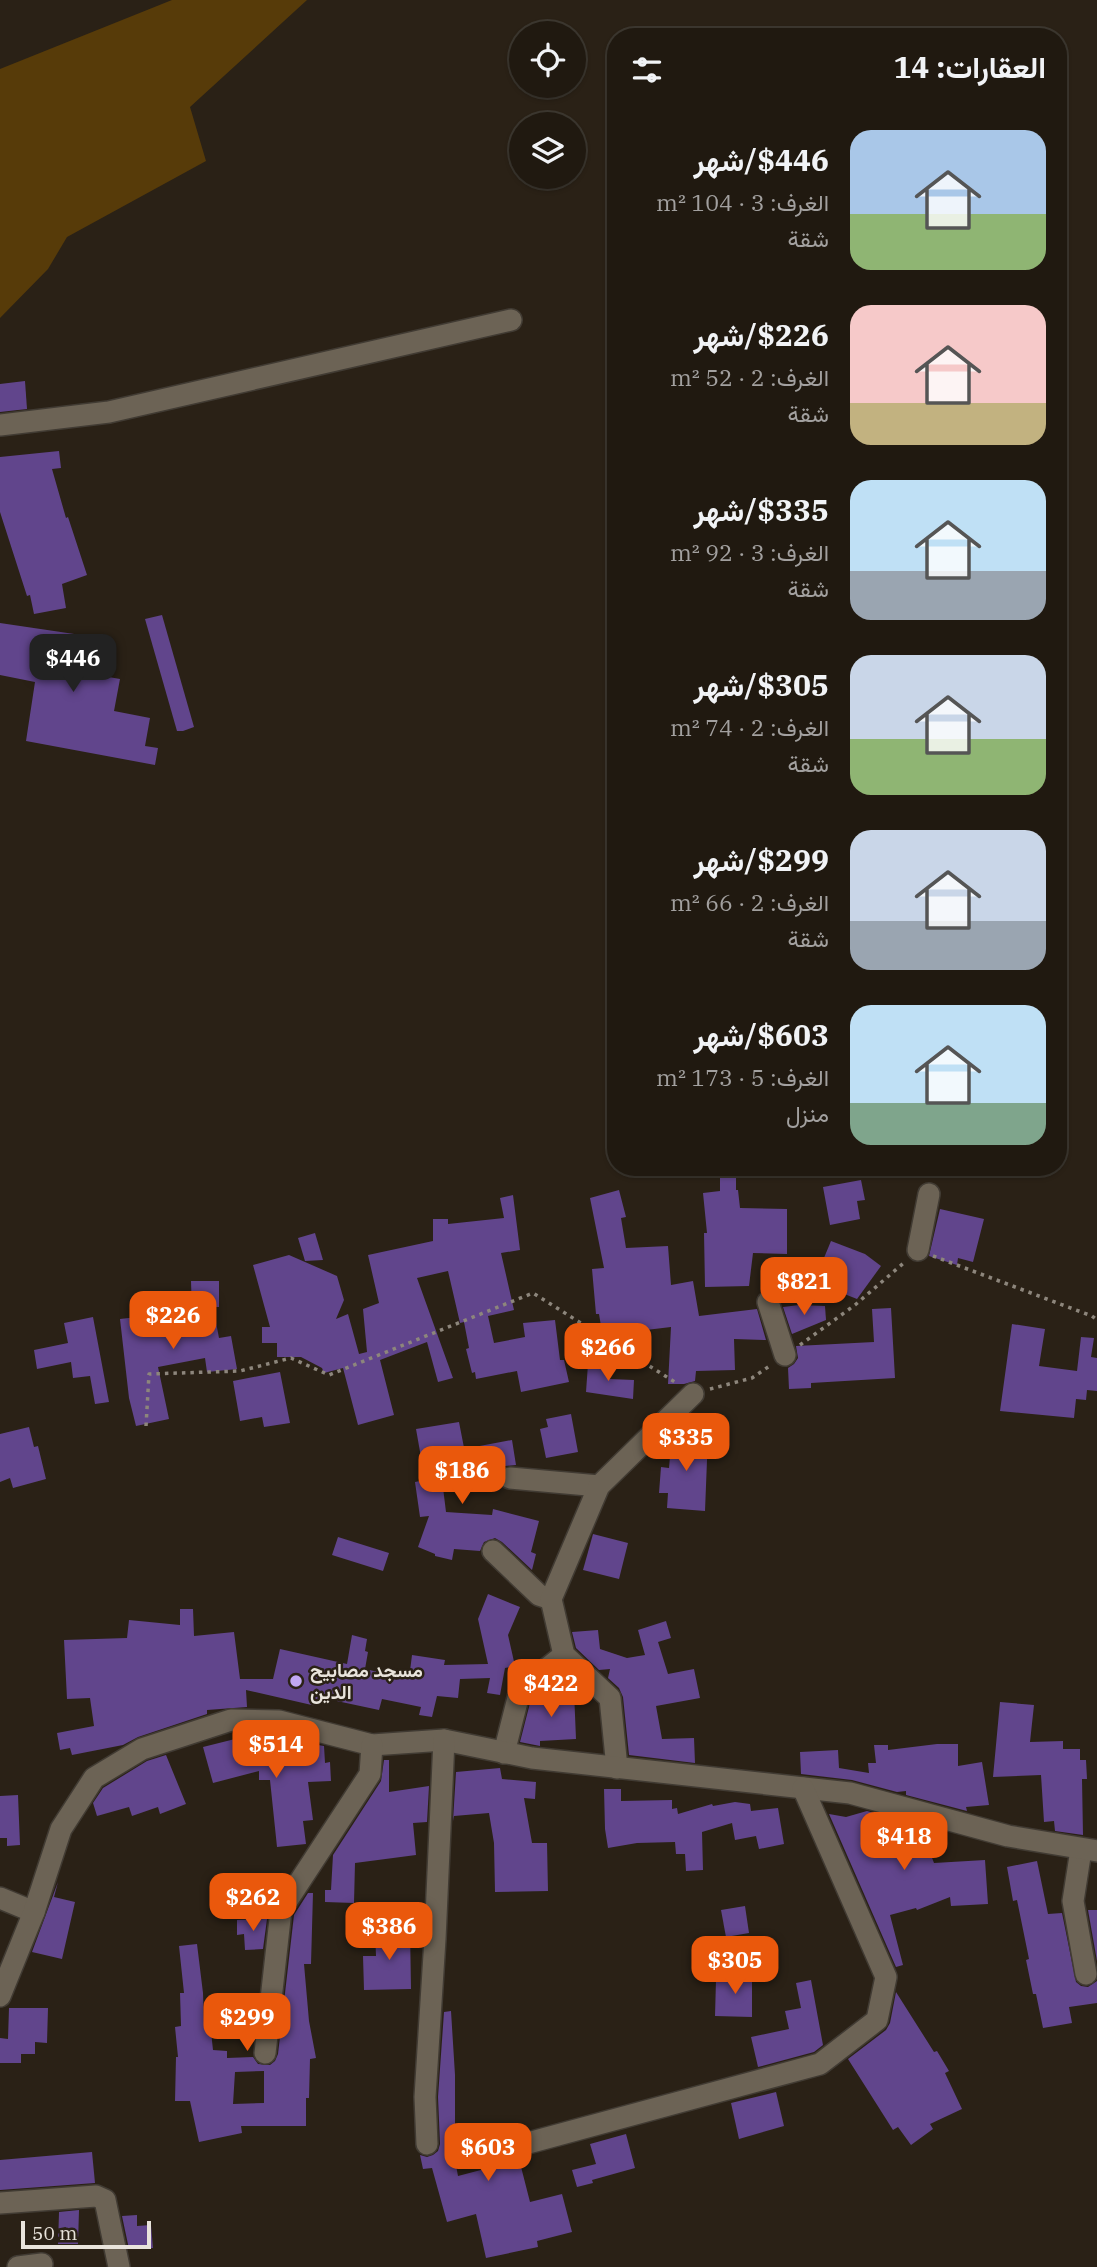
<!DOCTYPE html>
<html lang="ar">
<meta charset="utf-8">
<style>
:root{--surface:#201910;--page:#282219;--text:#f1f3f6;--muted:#a2a09f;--line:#3d3830;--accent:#ea580c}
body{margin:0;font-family:"IBM Plex Serif",Vazirmatn,serif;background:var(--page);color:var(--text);direction:rtl;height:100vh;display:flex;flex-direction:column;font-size:26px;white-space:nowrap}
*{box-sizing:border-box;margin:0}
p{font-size:23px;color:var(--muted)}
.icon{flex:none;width:38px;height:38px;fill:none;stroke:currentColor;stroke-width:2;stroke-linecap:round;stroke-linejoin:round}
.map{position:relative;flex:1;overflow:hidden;direction:ltr}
.details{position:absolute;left:607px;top:28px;width:460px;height:1148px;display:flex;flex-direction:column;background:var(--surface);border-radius:28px;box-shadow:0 2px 5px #0004,0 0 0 2px var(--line);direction:rtl}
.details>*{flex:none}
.fabs{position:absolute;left:509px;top:21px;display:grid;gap:14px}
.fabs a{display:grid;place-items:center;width:77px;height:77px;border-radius:50%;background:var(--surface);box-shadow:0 2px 5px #0004,0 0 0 2px var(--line);font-size:35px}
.scale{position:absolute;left:21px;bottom:18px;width:130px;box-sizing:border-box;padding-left:7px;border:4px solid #e9e4dc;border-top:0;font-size:19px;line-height:24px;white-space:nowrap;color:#e9e4dc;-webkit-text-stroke:5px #2a2116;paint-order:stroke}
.price{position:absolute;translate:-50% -60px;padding:0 16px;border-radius:14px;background:var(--accent);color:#fff;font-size:23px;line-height:46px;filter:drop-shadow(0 2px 4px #0008)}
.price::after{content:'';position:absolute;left:50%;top:42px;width:21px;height:16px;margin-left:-10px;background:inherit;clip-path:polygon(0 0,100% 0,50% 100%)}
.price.selected{background:#222;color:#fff}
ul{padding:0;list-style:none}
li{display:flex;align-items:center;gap:21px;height:175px;padding:0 21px}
li span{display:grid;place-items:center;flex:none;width:196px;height:140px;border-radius:21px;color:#555}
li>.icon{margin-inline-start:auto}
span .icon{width:84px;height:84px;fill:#fffc;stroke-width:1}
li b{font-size:30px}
h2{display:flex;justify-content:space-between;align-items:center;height:84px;padding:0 21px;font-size:30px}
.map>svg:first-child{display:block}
.green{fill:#573b09}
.building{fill:#61458c;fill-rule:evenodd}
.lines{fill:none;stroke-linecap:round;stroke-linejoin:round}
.minor-casing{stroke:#413b33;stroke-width:24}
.path{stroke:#8d867c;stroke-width:3.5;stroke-dasharray:3.5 5;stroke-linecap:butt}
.minor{stroke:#6c6355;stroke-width:21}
.poi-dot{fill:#c1a8f3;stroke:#2a2116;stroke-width:2.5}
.labels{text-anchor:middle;stroke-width:5;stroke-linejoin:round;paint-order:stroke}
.poi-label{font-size:19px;font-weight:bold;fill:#e9e4dc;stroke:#2a2116;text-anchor:start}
</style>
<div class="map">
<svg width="1097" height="2267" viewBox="0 0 1097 2267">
<rect width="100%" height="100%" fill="#2a2116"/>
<polygon class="green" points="172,0 307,0 190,107 206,161 67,237 48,269 0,318 0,69"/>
<g class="building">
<polygon points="25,381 27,409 0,412 0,384"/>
<polygon points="59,451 61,468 52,469 66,518 68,517 87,575 62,584 66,608 34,614 30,595 27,596 0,512 0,457"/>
<polygon points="162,615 194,727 183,731 177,731 145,619"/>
<polygon points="0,623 108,639 103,676 120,679 114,711 150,718 145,746 158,748 155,765 26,741 35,682 0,675"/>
<polygon points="720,1167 736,1167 736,1190 738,1190 740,1208 787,1209 787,1254 753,1253 749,1286 705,1287 704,1233 707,1233 703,1193 720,1191"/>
<polygon points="861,1180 865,1200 857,1201 860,1219 830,1225 823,1187"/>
<polygon points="619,1190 626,1217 621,1218 626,1248 668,1246 671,1285 693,1281 699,1316 757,1309 766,1340 734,1339 735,1370 696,1371 695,1381 684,1384 668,1384 671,1327 621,1333 622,1341 604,1344 599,1314 596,1314 592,1269 604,1268 590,1198"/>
<polygon points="513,1195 520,1250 501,1253 514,1310 488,1316 494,1343 525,1337 523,1323 555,1320 560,1360 564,1360 569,1382 521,1392 517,1371 476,1379 475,1372 472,1373 466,1349 469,1348 464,1322 460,1323 448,1271 417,1278 453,1378 438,1382 427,1342 380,1360 394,1415 358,1425 343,1368 324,1373 322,1368 301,1357 277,1357 277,1343 262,1343 262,1327 270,1327 253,1265 289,1255 337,1276 344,1300 336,1319 348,1314 359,1354 367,1352 363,1309 379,1303 368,1255 433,1241 433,1219 448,1219 448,1224 504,1218 500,1198"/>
<polygon points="940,1209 984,1219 973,1262 958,1258 957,1265 929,1256"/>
<polygon points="315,1233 323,1260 305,1261 298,1238"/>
<polygon points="831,1241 865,1254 881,1266 857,1299 814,1282"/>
<polygon points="191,1281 219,1281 219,1307 213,1307 219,1338 231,1336 237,1369 207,1372 205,1358 158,1367 169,1419 136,1426 129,1398 120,1319 146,1316 147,1330 176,1325 175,1317 192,1313"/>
<polygon points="799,1305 825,1306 826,1320 792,1334 783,1307"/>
<polygon points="891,1308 895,1378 811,1383 811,1388 789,1389 788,1368 794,1364 798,1358 796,1346 874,1342 872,1309"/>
<polygon points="93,1317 109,1402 95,1404 90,1376 73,1378 71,1362 37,1369 34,1350 68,1343 64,1323"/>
<polygon points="1012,1324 1045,1329 1039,1366 1077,1371 1081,1337 1094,1338 1091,1357 1097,1358 1097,1391 1087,1390 1086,1400 1076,1399 1074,1418 1000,1411"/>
<polygon points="588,1364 609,1365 609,1379 634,1380 633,1399 586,1392"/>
<polygon points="280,1372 290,1423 264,1427 262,1417 240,1421 233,1381"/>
<polygon points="571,1414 578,1452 546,1458 540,1429 548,1427 546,1419"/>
<polygon points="459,1422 466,1458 440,1463 446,1512 492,1515 493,1509 539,1521 531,1552 536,1554 532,1570 502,1542 495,1538 484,1542 480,1551 454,1549 452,1560 435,1556 435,1554 418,1547 429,1516 420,1517 415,1482 425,1480 416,1429"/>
<polygon points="29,1427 34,1447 38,1446 46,1479 13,1488 10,1478 0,1482 0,1434"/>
<polygon points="672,1433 708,1435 705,1511 667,1508 668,1493 659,1493 661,1467 669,1468"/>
<polygon points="512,1440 516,1465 505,1466 498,1473 484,1476 483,1471 469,1471 469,1448"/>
<polygon points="593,1534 628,1543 619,1579 583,1570"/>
<polygon points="338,1537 389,1553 383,1571 332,1555"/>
<polygon points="488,1594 520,1607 508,1635 515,1666 505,1668 500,1695 487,1693 490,1678 460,1679 458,1698 437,1696 432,1717 419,1715 421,1707 382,1699 379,1710 318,1697 316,1706 246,1690 247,1707 207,1710 207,1714 138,1737 123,1745 72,1755 70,1748 60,1750 57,1733 94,1726 90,1698 67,1699 64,1640 127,1638 129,1620 180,1625 180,1609 193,1609 194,1636 234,1632 240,1679 273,1679 280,1649 347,1664 352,1635 367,1639 365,1651 368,1652 365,1669 409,1679 412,1655 445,1660 444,1665 488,1664 478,1619"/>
<polygon points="666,1621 671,1638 658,1642 668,1674 694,1669 700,1698 656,1706 662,1739 694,1738 695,1763 629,1755 623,1697 619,1688 608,1678 610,1669 599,1670 576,1648 572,1632 598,1630 600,1649 627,1658 645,1655 638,1630"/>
<polygon points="543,1691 574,1691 576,1739 540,1741 540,1746 520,1742 530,1703 543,1703"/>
<polygon points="1000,1702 1034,1705 1030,1742 1063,1741 1063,1749 1080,1749 1080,1760 1086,1760 1087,1779 1082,1779 1083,1835 1055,1831 1054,1821 1044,1822 1041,1775 993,1777"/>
<polygon points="235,1739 238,1748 318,1745 324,1746 325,1763 330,1762 331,1781 308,1782 313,1820 303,1821 306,1844 277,1847 270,1780 259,1780 259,1771 213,1783 203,1747"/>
<polygon points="937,1744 958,1744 958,1766 982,1762 989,1805 966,1807 967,1811 906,1795 906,1791 897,1792 852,1780 801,1774 800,1752 838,1750 839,1768 869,1773 868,1763 876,1763 874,1745 888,1745 888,1750"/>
<polygon points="166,1755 186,1804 160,1814 158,1807 132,1816 129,1807 97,1816 93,1803 103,1788 147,1761"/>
<polygon points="384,1760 389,1760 389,1792 429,1786 427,1822 413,1823 416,1855 355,1863 354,1903 325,1902 325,1890 331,1890 333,1855 381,1781"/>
<polygon points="500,1768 502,1779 536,1782 535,1799 524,1798 532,1843 547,1843 548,1891 495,1892 494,1843 489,1813 454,1816 453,1821 456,1772"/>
<polygon points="604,1789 621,1789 621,1801 672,1800 672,1809 677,1808 678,1814 712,1804 713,1806 735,1802 750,1804 751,1811 778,1808 784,1844 759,1849 756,1836 735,1840 732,1823 702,1832 703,1870 686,1871 685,1854 676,1854 675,1842 637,1843 608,1848 605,1829"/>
<polygon points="18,1795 20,1845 7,1846 7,1838 0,1838 0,1796"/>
<polygon points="867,1811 877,1814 880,1827 898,1820 903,1821 910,1839 923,1834 934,1863 985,1860 988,1904 951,1906 950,1897 917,1910 916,1908 890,1915 903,1965 896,1967 829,1814 846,1817"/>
<polygon points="1037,1861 1048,1914 1062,1913 1076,1982 1081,1986 1088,1987 1097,1981 1097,2003 1069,2007 1072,2023 1043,2028 1036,1994 1033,1994 1026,1960 1029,1959 1017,1900 1013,1901 1007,1867"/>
<polygon points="58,1882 54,1897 75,1902 62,1959 32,1952"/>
<path d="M308,1893H313L311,1964H304L309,2021L316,2058L310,2059L309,2098H306V2126H241L242,2133L199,2142L190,2101H175L176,2057H178L175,2027L181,2026L180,1993H184L179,1946L197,1944L203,1993L204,2023L210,2022L213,2050L227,2051V2058L253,2057L258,2064L270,2065L275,2061L278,2054L294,1915ZM264,2071V2103L233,2104L235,2072Z"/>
<polygon points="745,1906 749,1933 726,1937 721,1910"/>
<polygon points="1088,1910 1097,1910 1097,1961"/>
<polygon points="267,1919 263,1949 245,1950 244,1934 237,1935 237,1920"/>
<polygon points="410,1929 411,1989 364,1990 363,1956 376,1956 375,1930"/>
<polygon points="738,1971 752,1971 752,2017 715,2016 716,1980 738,1980"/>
<polygon points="811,1980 823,2045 814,2052 758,2067 751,2037 789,2029 785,2011 801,2008 796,1983"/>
<polygon points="896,1992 934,2052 937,2051 949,2071 945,2073 962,2109 930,2124 933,2129 911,2145 898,2127 893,2130 848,2059 886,2030 890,2023"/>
<polygon points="9,2008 48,2008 47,2043 35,2042 35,2054 21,2054 21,2063 0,2063 0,2038 8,2039"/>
<polygon points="451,2011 455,2075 455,2133 450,2133 458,2176 496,2166 495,2162 512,2158 519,2159 530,2202 562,2194 572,2232 537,2241 538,2247 486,2258 476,2214 447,2222 432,2168 423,2169 420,2155 427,2157 433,2155 438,2151 440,2144 438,2097 444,2012"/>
<polygon points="776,2092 784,2126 739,2139 731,2103"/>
<polygon points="626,2134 635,2168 592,2180 593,2183 577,2187 572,2170 596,2164 590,2144"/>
<polygon points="92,2152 95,2183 0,2190 0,2160"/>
<polygon points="79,2210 78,2244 58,2244 59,2212"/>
<polygon points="137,2215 137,2226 151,2225 153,2248 129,2249 122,2216"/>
</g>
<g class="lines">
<defs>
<g id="minor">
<polyline points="0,425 109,412 511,320"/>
<polyline points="918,1250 929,1194"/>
<polyline points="768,1302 785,1355"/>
<polyline points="510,1478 599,1486"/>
<polyline points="493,1551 539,1595 551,1599"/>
<polyline points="504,1753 520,1690 564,1655"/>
<polyline points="617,1768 610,1698 564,1655 551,1599 599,1486 693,1394"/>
<polyline points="1081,1850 1073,1901 1086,1974"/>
<polyline points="0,1898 34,1912"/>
<polyline points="0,1996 34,1912 61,1829 94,1778 142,1749 231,1720 279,1721 372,1745 444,1740 532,1758 850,1793 1008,1836 1097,1851"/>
<polyline points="265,2053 281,1910 370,1774 372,1745"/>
<polyline points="427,2144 425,2097 435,1939 444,1740"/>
<polyline points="517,2146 820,2064 877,2020 886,1977 803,1788"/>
<polyline points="0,2203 96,2196 105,2200 119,2267"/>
<polyline points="18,2267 42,2264"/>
</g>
</defs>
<use href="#minor" class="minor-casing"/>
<g class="path">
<polyline points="933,1256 1092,1316 1097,1320"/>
<polyline points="800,1345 855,1305 906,1261"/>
<polyline points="710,1389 752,1378 771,1365"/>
<polyline points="146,1426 149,1374 240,1371 291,1358 329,1375 533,1293 678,1384"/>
</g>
<use href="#minor" class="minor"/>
</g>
<circle class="poi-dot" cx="296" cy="1681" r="7"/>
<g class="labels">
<g class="poi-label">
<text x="310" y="1677">مسجد مصابيح<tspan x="310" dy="22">الدين</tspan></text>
</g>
</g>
</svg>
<div class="fabs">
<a><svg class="icon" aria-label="locate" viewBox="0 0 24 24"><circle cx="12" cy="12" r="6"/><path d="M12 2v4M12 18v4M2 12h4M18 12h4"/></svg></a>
<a><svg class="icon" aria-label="layers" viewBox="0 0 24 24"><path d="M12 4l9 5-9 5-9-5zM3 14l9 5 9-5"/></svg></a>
</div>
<div class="scale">50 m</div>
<b class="price selected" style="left:73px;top:694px">$446</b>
<b class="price" style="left:804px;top:1317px">$821</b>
<b class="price" style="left:173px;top:1351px">$226</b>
<b class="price" style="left:608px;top:1383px">$266</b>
<b class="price" style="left:686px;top:1473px">$335</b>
<b class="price" style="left:462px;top:1506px">$186</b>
<b class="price" style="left:551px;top:1719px">$422</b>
<b class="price" style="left:276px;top:1780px">$514</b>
<b class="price" style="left:904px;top:1872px">$418</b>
<b class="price" style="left:253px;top:1933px">$262</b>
<b class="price" style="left:389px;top:1962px">$386</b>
<b class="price" style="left:735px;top:1996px">$305</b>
<b class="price" style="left:247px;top:2053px">$299</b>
<b class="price" style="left:488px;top:2183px">$603</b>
<section class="details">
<h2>العقارات: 14<svg class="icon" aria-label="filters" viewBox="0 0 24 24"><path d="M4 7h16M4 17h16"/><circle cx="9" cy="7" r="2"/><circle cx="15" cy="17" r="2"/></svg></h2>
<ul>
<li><span style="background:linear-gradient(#a9c7e8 60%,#8fb573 0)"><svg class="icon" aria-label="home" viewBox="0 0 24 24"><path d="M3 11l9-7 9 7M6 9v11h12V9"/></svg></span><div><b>$446/شهر</b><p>الغرف: 3 · 104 m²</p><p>شقة</p></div></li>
<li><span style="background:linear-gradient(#f6c9c9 70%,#c2b280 0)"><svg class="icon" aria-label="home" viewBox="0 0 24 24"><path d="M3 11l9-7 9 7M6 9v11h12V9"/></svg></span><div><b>$226/شهر</b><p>الغرف: 2 · 52 m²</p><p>شقة</p></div></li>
<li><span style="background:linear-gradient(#bfe0f5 65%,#9aa5b1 0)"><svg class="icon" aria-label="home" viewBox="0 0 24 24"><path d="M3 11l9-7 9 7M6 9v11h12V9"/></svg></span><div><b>$335/شهر</b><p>الغرف: 3 · 92 m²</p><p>شقة</p></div></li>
<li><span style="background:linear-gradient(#c9d6e8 60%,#8fb573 0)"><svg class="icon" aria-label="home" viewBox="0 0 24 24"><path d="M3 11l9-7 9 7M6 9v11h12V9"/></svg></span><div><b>$305/شهر</b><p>الغرف: 2 · 74 m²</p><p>شقة</p></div></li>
<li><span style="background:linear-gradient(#c9d6e8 65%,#9aa5b1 0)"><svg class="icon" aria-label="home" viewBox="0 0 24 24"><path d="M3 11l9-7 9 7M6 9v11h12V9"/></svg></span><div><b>$299/شهر</b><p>الغرف: 2 · 66 m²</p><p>شقة</p></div></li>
<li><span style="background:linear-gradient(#bfe0f5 70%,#7fa58c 0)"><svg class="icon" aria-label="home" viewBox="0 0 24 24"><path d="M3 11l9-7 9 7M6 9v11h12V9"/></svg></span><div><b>$603/شهر</b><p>الغرف: 5 · 173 m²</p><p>منزل</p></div></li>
</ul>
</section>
</div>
